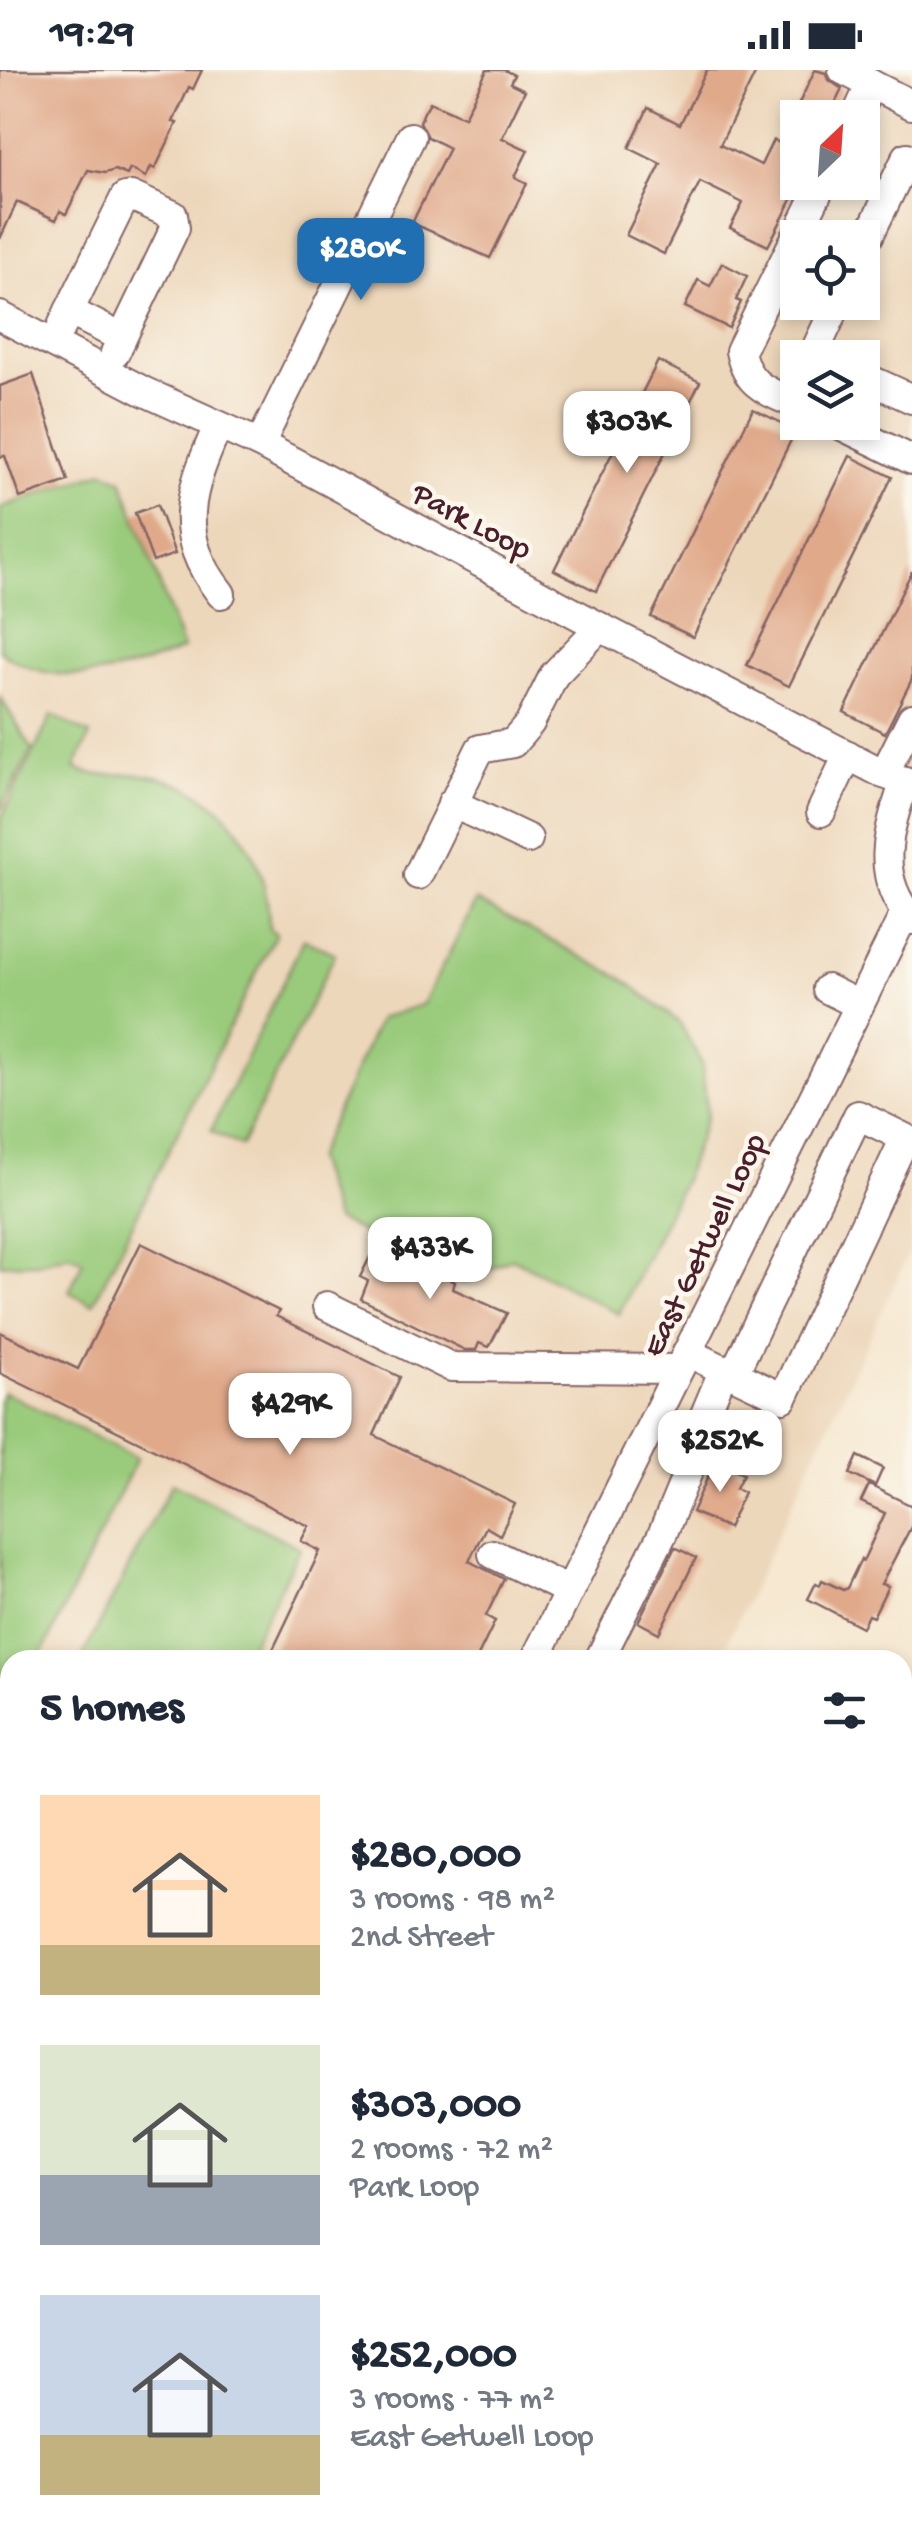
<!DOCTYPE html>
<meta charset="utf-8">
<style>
:root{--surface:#fff;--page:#f6f6f7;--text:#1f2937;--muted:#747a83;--accent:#1f6fb2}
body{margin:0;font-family:"Gochi Hand",sans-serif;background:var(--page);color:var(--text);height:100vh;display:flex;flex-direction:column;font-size:38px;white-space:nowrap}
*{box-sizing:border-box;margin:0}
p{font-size:32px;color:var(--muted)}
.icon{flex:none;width:55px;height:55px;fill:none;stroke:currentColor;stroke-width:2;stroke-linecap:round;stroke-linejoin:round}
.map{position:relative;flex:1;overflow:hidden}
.panel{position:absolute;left:0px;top:1580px;width:912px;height:892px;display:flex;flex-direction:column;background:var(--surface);border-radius:30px 30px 0 0;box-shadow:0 5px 15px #0003}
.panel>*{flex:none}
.needle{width:65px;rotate:25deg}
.tools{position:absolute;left:780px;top:30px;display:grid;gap:20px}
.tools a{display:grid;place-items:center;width:100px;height:100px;border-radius:0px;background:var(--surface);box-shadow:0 5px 15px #0003;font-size:50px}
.price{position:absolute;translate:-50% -85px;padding:0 22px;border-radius:20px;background:#fff;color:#222;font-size:32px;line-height:65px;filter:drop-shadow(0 2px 5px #0008)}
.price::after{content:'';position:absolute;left:50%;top:60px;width:30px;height:22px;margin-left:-15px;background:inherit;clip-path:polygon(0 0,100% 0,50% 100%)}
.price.active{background:var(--accent);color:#fff}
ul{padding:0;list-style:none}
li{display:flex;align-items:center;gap:30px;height:250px;padding:0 40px}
li span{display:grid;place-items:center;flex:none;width:280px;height:200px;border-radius:0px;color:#555}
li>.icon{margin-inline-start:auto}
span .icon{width:120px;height:120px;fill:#fffc;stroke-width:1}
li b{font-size:42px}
h2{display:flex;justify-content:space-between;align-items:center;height:120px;padding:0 40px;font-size:42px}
.status{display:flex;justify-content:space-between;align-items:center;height:70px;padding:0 50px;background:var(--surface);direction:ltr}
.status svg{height:28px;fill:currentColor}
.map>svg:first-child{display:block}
.built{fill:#edd7bb;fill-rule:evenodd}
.green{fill:#9acb7b;stroke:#727553;stroke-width:2.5}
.building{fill:#e0a98a}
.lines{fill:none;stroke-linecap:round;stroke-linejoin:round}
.minor-casing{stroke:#866565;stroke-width:32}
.major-casing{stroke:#866565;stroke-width:40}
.minor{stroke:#fff;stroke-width:28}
.major{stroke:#fff;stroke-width:35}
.labels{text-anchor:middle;stroke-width:9;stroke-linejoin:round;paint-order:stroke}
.street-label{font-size:32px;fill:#4a1f2b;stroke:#fbf7ec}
</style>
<div class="status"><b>19:29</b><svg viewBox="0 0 49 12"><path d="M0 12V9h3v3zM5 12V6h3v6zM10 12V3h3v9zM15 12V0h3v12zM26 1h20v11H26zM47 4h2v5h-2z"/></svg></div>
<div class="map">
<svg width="912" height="2472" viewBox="0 0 912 2472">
<rect width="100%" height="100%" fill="#fbf7ec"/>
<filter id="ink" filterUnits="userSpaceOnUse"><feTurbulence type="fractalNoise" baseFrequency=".01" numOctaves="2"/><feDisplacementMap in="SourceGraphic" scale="20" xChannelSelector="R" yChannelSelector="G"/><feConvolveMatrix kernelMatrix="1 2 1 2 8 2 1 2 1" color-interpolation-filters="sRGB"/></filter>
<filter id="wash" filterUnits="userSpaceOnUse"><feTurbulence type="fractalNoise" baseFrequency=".0048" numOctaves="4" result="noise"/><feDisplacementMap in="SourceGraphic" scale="40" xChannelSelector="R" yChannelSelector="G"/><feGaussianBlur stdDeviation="2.25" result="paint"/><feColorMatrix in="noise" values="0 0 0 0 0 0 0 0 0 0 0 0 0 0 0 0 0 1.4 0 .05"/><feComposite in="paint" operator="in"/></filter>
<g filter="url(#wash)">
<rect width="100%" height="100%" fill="#f6e8d1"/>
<path class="built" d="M0,0H912V1176L719,1590H10V1747L0,1742ZM798,48H862V112H798ZM798,168H862V232H798ZM798,288H862V352H798Z"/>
<g class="green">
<path d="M104,401L122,410L183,579C125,604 55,622 0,581V438Z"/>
<polygon points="0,627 32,679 0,740"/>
<path d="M52,645L90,665L75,698C102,711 114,701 143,705C223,715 269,782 269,859L276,863L93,1234L69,1222L83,1190L70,1184L37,1193L0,1194V750Z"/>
<polygon points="476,831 622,908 680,953 702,994 707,1045 684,1110 619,1244 512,1188 462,1212 335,1149 315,1089 379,949 423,934"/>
<polygon points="304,869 335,884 241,1076 211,1061"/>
<polygon points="4,1322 137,1388 39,1590 10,1590 10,1649 0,1669 0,1330"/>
<polygon points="172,1413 300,1478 243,1590 81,1590"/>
</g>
<g id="blocks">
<g class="building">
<polygon points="0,0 202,0 193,19 189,17 173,52 177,53 155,99 151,97 146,107 130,99 127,105 115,100 105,103 88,100 66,144 60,141 56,150 17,132 0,169"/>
<polygon points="487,0 504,0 514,5 510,13 525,20 502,68 528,80 515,107 527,113 490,188 412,153 449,78 428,67 420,52 424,42 430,32 464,47"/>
<polygon points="707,0 757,0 720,75 761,95 773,70 780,73 815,0 826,3 829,10 842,19 828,48 798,48 798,118 768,176 730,158 743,133 700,112 664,184 626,165 661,94 629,78 648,38 680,54"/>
<polygon points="722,193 747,206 736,230 741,232 729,258 685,237 698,210 710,216"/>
<polygon points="658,291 700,312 596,521 554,500"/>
<polygon points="33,304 68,411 20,428 5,386 0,387 0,316"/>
<polygon points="753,339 796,360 693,567 651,547"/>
<polygon points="850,386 892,407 789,616 747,595"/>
<polygon points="157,435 175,484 153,492 135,443"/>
<polygon points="912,501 912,609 885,663 844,642"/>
<polygon points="141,1173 279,1241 276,1246 400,1307 374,1365 515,1434 500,1465 486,1457 469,1491 504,1509 486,1546 495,1551 476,1590 268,1590 320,1481 301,1471 309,1456 0,1303 0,1262 78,1299"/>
<polygon points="397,1183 455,1212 453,1219 507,1243 489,1277 479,1273 476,1280 465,1280 361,1229 368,1211 360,1207 371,1185 380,1189 383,1184 394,1189"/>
<polygon points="858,1386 883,1398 875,1416 850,1404"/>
<polygon points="715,1391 743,1404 736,1418 744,1422 728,1458 692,1442"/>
<polygon points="869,1415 912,1436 912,1455 881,1514 888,1516 873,1547 868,1545 862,1557 808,1529 816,1513 820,1515 822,1510 843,1520 847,1518 861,1489 863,1491 885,1443 861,1432"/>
<polygon points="675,1477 696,1488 659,1563 638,1552"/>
</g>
</g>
</g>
<g filter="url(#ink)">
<use href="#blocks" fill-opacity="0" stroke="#866565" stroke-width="2.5"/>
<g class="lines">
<defs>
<g id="minor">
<polyline points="843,0 912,35"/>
<polyline points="855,48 871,14"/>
<polyline points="862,180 907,87 912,89"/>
<polyline points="69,241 125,127 131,126 173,145 175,158 122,268"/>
<polyline points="0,246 143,321 260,374 600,557 884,704 912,714"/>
<polyline points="62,256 69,241 122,268 115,283"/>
<polyline points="824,288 814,283 838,232"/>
<polyline points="862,306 912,329"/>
<path d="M798,335C768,321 747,317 740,281L823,112"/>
<polyline points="834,352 912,390"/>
<path d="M218,356C190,421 173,463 221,524"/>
<polyline points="260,374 411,67"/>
<polyline points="884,704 912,648"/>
<path d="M905,711C888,761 873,806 912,850"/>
<polyline points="452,733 528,769"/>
<polyline points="821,742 848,685"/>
<polyline points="418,805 480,679 513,673 530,653 554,605 600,557"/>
<polyline points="827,919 859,935"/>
<polyline points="327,1236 451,1297 679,1299"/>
<polyline points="687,1282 783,1328 905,1068 858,1045 734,1303"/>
<polyline points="493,1484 569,1521"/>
<polyline points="535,1590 905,843"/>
<polyline points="599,1590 662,1465 695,1385 701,1354 724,1299"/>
<polyline points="902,1674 912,1653"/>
<polyline points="0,1719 10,1724"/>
<polyline points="902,1876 912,1877"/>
<polyline points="0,2244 10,2249"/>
<polyline points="902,2375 912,2366"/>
<polyline points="197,2462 199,2472"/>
<polyline points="523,2472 527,2462"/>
<polyline points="831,2472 835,2462"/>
</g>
<g id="major">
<polyline points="0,1931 10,1936"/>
<polyline points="902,2439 912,2451"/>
</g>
</defs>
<use href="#minor" class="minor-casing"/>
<use href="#major" class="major-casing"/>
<use href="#minor" class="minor"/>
<use href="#major" class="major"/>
</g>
</g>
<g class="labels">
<g class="street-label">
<text transform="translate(473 449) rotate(28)" y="11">Park Loop</text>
<text transform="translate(702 1174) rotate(-64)" y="11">East Getwell Loop</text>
</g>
</g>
</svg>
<div class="tools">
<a><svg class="needle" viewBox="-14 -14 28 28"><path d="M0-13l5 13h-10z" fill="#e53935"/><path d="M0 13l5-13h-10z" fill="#747a83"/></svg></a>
<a><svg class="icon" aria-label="locate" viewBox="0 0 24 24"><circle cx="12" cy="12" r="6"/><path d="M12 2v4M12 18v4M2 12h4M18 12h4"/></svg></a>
<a><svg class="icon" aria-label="layers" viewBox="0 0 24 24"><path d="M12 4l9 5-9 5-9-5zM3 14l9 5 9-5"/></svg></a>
</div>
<b class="price active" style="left:361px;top:233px">$280K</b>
<b class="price" style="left:627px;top:406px">$303K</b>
<b class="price" style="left:430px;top:1232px">$433K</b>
<b class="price" style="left:290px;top:1388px">$429K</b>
<b class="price" style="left:720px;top:1425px">$252K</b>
<section class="panel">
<h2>5 homes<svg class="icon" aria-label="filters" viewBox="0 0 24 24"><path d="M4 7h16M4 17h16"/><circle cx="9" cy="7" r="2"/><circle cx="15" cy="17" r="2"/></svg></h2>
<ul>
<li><span style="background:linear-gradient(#ffd9b3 75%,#c2b280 0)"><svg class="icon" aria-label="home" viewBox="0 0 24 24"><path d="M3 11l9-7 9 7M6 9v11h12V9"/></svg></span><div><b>$280,000</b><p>3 rooms · 98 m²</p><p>2nd Street</p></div></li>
<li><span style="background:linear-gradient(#dfe7d0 65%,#9aa5b1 0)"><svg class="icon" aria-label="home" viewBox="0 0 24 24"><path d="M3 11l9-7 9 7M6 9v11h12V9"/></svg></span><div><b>$303,000</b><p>2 rooms · 72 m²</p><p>Park Loop</p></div></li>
<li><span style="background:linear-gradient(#c9d6e8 70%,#c2b280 0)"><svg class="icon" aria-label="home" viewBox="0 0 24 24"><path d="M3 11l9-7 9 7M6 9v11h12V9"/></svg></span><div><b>$252,000</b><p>3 rooms · 77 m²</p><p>East Getwell Loop</p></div></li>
</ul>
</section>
</div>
